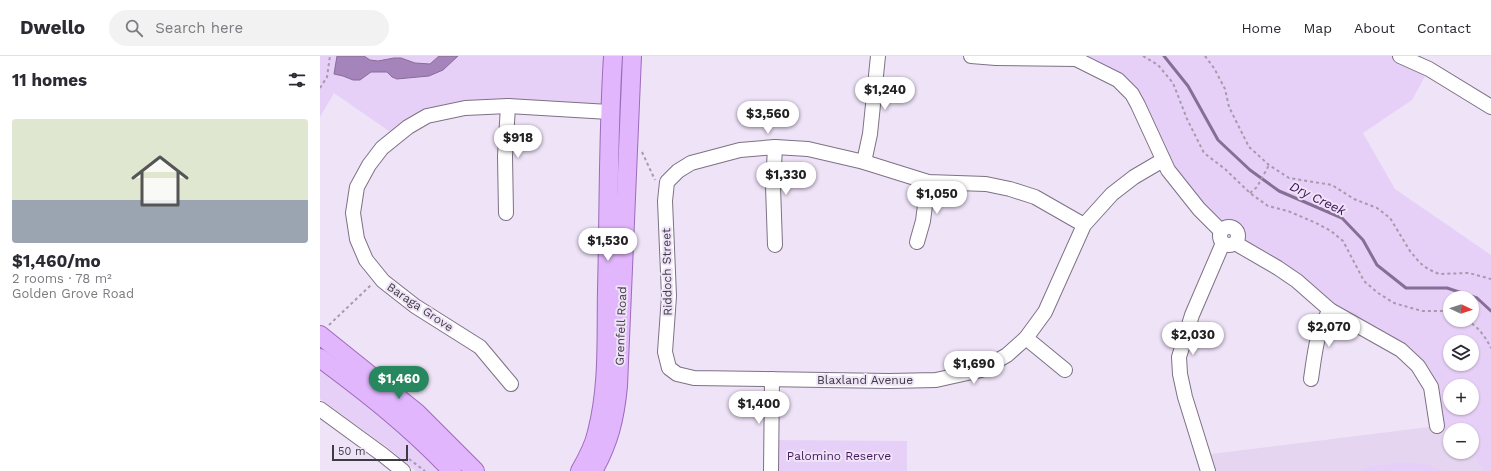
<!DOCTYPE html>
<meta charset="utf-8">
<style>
:root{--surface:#fff;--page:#f2f2f3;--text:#2b2b33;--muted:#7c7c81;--line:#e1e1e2;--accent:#27875f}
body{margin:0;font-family:"Work Sans",sans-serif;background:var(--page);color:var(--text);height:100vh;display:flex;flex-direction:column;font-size:15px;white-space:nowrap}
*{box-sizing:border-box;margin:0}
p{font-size:13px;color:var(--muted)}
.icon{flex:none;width:22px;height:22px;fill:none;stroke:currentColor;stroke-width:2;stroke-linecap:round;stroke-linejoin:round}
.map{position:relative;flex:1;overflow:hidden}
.panel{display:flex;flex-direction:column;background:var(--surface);width:320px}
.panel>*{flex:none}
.needle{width:26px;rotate:94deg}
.buttons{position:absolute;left:1123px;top:235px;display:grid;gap:8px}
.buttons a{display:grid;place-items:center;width:36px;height:36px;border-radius:50%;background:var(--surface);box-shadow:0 1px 3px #0004;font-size:20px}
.scale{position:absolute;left:12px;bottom:10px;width:76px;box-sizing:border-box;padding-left:4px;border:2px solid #3f3b43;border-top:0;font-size:11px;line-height:14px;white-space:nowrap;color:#3f3b43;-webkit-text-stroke:3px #efe3f8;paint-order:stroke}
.price{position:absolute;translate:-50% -34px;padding:0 9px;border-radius:14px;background:#fff;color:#222;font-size:13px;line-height:26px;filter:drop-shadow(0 1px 2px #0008)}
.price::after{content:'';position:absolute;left:50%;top:24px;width:12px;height:9px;margin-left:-6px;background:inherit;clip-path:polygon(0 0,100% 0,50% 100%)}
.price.current{background:var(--accent);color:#fff}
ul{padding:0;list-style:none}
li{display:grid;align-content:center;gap:8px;height:212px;padding:0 12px}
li+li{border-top:1px solid var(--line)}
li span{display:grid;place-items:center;height:124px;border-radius:4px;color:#555}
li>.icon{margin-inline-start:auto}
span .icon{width:72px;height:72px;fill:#fffc;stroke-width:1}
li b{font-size:17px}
h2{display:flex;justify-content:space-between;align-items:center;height:48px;padding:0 12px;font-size:17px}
header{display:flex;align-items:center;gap:24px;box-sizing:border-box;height:56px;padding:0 20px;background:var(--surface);border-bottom:1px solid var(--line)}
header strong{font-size:19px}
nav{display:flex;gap:22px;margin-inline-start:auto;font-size:14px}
.search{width:280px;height:36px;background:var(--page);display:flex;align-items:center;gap:10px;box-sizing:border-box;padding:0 14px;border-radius:22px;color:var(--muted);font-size:15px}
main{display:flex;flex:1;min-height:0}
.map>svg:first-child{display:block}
.built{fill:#e5d5f0}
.green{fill:#e7d0f7;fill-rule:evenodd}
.water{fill:#a584bb;stroke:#866e97}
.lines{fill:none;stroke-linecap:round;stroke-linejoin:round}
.stream{stroke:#866e97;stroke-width:3}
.minor-casing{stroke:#7d7284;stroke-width:16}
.major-casing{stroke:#9d6bbb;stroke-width:20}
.path{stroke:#a49bab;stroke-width:2;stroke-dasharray:3 3;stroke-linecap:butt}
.minor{stroke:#fff;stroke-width:14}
.major{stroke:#e2b6fd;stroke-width:18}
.labels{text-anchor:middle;stroke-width:4;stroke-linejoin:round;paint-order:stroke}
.street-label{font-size:12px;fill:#3f3b43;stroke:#efe3f8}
.park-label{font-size:12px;fill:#45195c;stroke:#efe3f8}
.water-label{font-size:13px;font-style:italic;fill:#3e1155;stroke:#efe3f8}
</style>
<header>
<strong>Dwello</strong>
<div class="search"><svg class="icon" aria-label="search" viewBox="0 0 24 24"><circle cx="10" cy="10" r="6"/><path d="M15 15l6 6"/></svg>Search here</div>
<nav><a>Home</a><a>Map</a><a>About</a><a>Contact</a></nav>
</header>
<main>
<section class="panel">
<h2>11 homes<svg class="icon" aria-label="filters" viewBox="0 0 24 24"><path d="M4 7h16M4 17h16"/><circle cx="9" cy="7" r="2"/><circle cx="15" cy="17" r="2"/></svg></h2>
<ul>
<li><span style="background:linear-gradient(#dfe7d0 65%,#9aa5b1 0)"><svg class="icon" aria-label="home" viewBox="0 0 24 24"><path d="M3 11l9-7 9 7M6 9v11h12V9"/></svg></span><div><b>$1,460/mo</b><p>2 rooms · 78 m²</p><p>Golden Grove Road</p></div></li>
</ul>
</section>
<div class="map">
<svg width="1171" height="415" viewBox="0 0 1171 415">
<rect width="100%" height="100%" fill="#efe3f8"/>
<polygon class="built" points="1117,370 1130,375 1130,396 1151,396 1163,415 888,415 883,399"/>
<g class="green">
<polygon points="0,0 294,0 289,56 188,50 107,60 76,80 14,37 0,61"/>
<path d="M662,0H1075L1109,13L1092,44L1043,77L1075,133L1171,199V415H1163L1151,396L1152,374L1130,375L1117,370L1098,310L947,206L902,172L848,114L812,38L756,3ZM1130,242H1152V264H1130ZM1130,286H1152V308H1130ZM1130,330H1152V352H1130Z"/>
<polygon points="0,308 54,349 124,415 96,415 67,391 0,343"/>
<polygon points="452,384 587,385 587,415 452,415"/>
<polygon points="1084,406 1107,408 1124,415 1039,415 1051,410"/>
</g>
<polygon class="water" points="17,0 44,0 50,4 58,5 74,2 81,2 95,7 110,8 119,0 138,0 123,14 109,20 77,23 72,21 67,16 51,16 40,24 33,24 23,20 14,18"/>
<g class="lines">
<polyline class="stream" points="844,0 868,30 898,84 930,114 959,135 1022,162 1043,184 1057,209 1086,232 1127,232 1157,242 1171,255"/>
<defs>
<g id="minor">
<polyline points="651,0 676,2 756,3 798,24 812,38 818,49 848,114 879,153 901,175"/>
<polyline points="1080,0 1109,13 1171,51"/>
<polyline points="455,91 453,130 455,189"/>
<polyline points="544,106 550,78 558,0"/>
<polyline points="186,157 185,100 188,50"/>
<polyline points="764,169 715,141 690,133 666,128 608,126 544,106 488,93 455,91 420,94 371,107 358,115 347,126 345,145 349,240 345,296 349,312 357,318 374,322 569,325 616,324 661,314 687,299 706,282 725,256 764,169 792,138 814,121 843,104"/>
<circle cx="909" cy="180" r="9"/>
<polyline points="597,186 603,165 608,126"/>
<polyline points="915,187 958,212 977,225 1010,254 1081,294 1098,310 1111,331 1117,370"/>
<polyline points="706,282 745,314"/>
<path d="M991,323C995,296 996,277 1010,254"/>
<polyline points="191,328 160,291 95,250 63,225 46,204 37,183 33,157 37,131 49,109 62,92 88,71 107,60 145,52 188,50 289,56"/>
<polyline points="0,353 63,399 83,415"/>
<polyline points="451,415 452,323"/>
<polyline points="888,415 865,341 860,318 859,301 872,259 903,187"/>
</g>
<g id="major">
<polyline points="0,279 97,357 155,415"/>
<path d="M0,302C47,337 92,372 132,415"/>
<path d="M260,415C267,403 274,390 277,376C289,330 286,281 287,234C289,156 288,78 293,0"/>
<path d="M273,415C289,387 295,362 298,330L312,0"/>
</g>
</defs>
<use href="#minor" class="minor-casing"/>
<use href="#major" class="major-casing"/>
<g class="path">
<polyline points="823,0 838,9 853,27 867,63 884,97 905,113 930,137 948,150 968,155 996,167 1011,175 1023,185 1044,225 1058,237 1074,247 1102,255 1125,255 1130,256"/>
<polyline points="885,0 894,12 905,33 909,51 929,91 949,109 969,122 1012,129 1034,143 1057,152 1070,162 1090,195 1100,207 1108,213 1119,218 1149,217 1171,223"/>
<polyline points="0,32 7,21 10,0"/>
<polyline points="322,96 335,124"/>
<polyline points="930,137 937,131 949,109"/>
<path d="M1147,264C1158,271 1165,280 1171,292"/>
<polyline points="9,269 52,228"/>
<polyline points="89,403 105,415"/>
</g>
<use href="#minor" class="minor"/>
<use href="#major" class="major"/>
</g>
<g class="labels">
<g class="street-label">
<text transform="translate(347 216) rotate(-91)" y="4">Riddoch Street</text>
<text transform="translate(100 251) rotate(34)" y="4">Baraga Grove</text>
<text transform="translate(301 270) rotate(-88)" y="4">Grenfell Road</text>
<text x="545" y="328">Blaxland Avenue</text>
</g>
<g class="park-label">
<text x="519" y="404">Palomino Reserve</text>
</g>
<g class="water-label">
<text transform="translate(998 142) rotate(26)" y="5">Dry Creek</text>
</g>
</g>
</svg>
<div class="buttons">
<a><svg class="needle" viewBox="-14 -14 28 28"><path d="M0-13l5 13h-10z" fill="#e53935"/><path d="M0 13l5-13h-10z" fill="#7c7c81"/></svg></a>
<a><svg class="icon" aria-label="layers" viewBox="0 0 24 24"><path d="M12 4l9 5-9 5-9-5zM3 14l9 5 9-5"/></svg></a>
<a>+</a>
<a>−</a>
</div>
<div class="scale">50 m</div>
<b class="price" style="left:565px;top:55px">$1,240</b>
<b class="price" style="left:448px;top:79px">$3,560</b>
<b class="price" style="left:198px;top:103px">$918</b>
<b class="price" style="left:466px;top:140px">$1,330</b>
<b class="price" style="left:617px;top:159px">$1,050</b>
<b class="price" style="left:288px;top:206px">$1,530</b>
<b class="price" style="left:1009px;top:292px">$2,070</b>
<b class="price" style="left:873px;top:300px">$2,030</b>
<b class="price" style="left:654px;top:329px">$1,690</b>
<b class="price current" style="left:79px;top:344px">$1,460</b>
<b class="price" style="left:439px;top:369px">$1,400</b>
</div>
</main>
